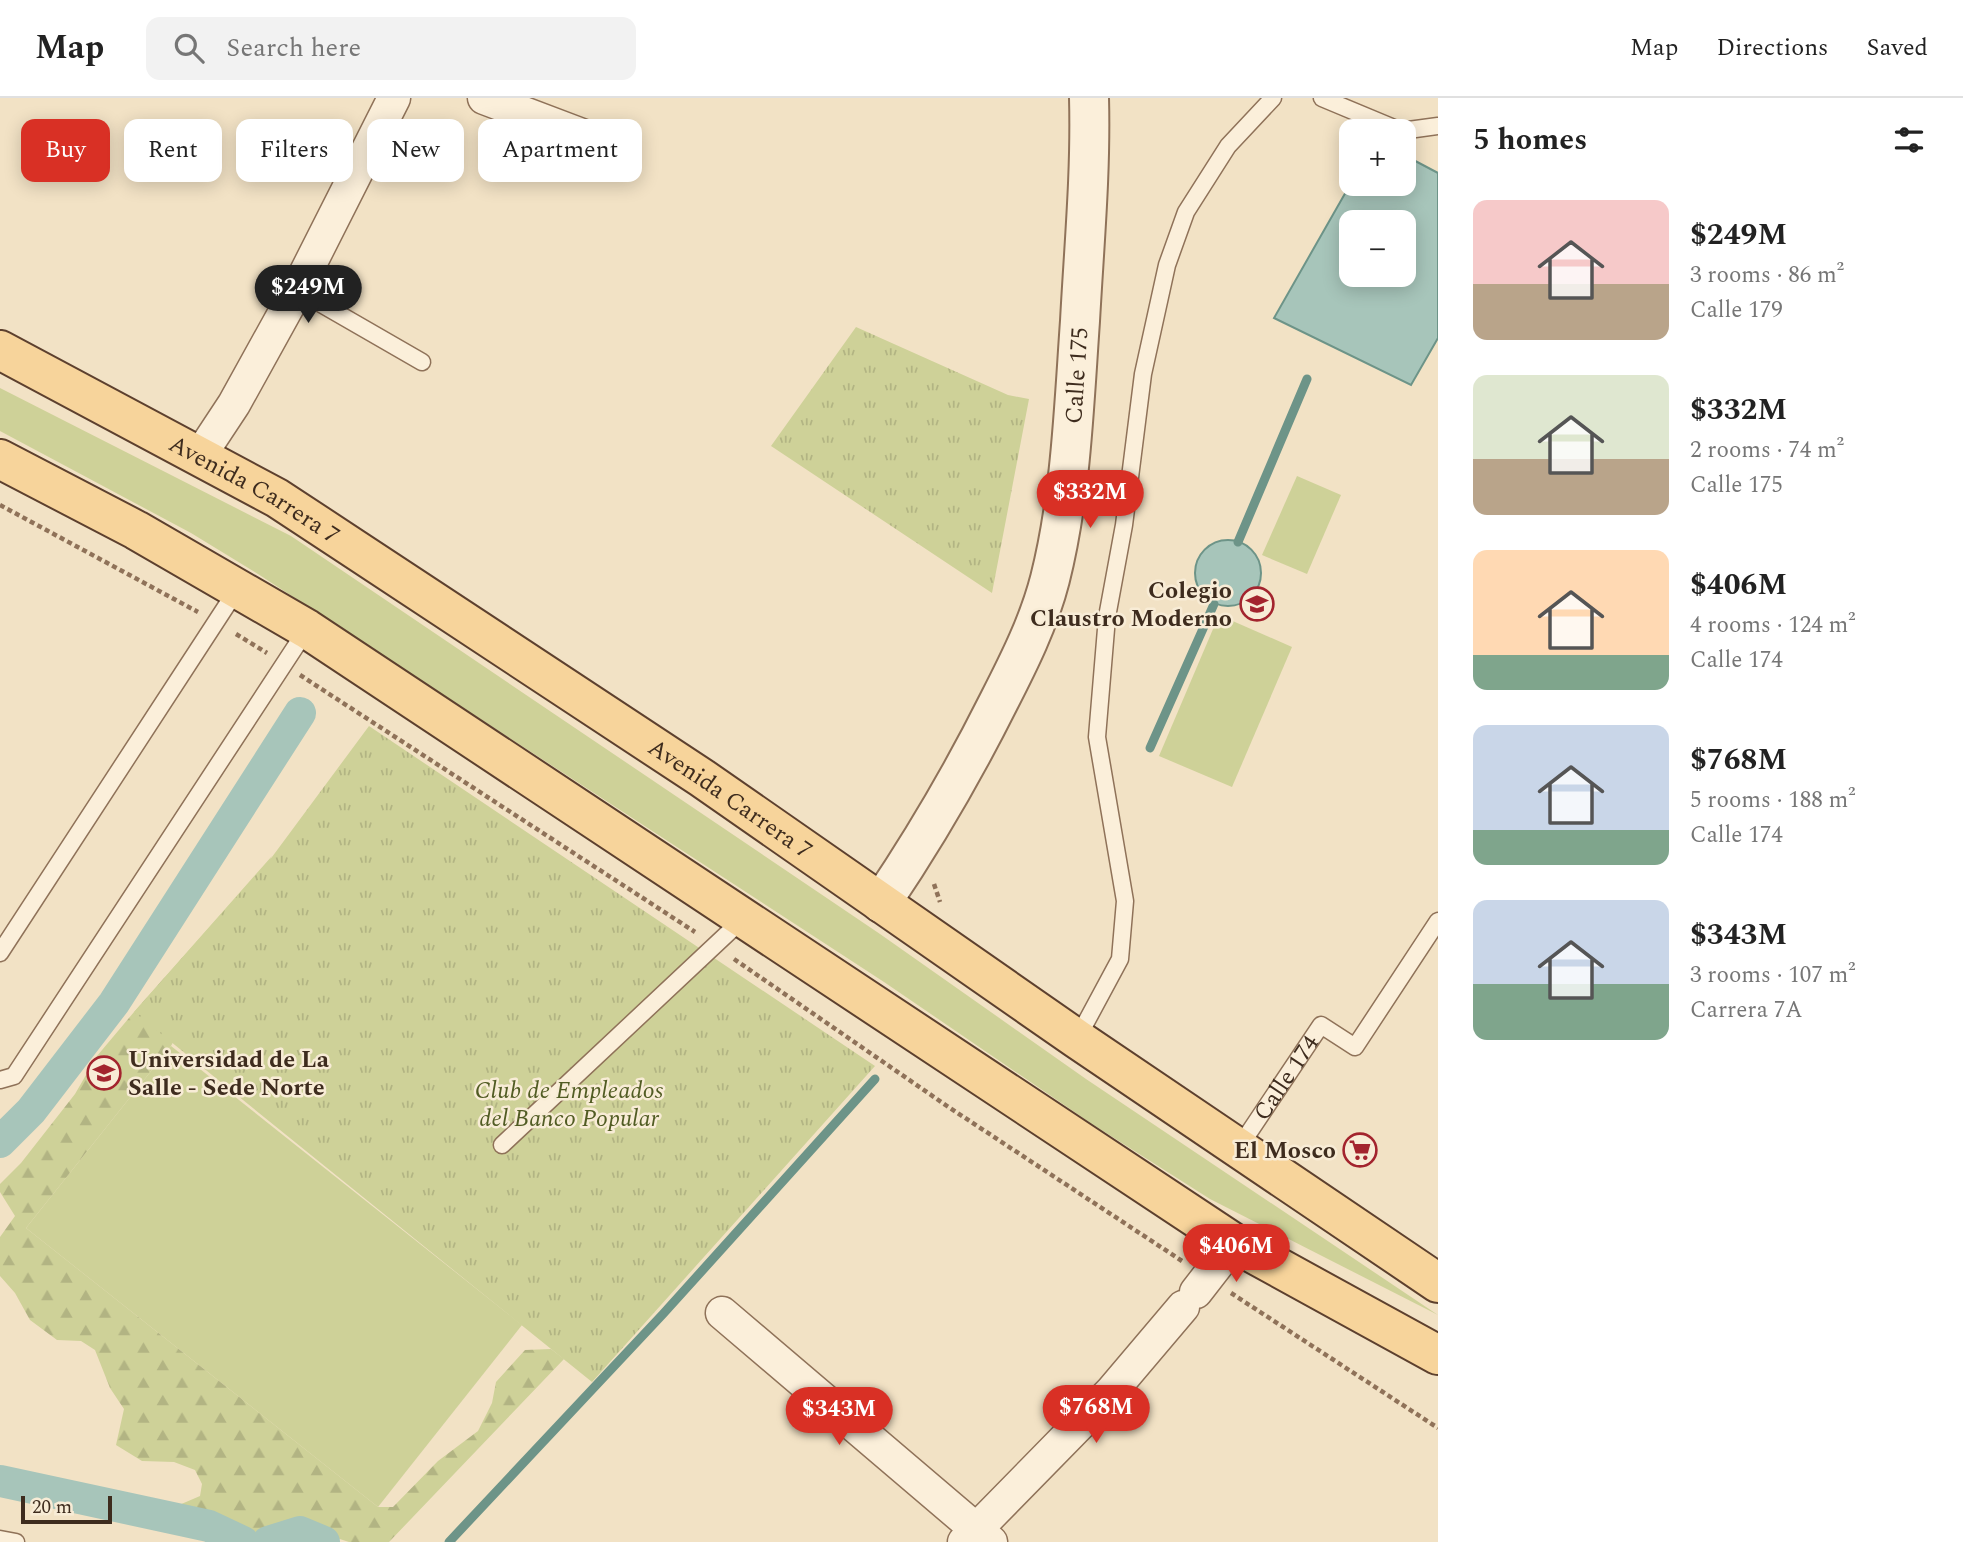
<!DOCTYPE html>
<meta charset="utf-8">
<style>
:root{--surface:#fff;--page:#f2f2f2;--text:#222;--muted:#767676;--line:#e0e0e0;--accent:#d93025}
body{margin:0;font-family:Spectral,serif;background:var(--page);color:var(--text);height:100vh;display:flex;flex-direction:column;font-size:26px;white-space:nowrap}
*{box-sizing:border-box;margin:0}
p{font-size:23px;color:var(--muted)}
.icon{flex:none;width:38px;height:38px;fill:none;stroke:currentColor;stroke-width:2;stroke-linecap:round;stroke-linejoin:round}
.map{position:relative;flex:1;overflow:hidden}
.panel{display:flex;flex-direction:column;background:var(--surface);width:525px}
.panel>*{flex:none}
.top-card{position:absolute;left:21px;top:21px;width:665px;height:63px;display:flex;gap:14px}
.fabs{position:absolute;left:1339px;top:21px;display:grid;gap:14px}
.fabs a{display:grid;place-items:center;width:77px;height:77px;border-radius:14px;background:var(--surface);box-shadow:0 4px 18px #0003;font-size:35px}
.scale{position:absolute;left:21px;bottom:18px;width:91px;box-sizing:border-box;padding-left:7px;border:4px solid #3e2c1e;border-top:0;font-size:19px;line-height:24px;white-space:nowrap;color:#3e2c1e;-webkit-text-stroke:5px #f8ecd6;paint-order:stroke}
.price{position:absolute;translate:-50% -60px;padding:0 16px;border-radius:24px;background:var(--accent);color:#fff;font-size:23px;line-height:46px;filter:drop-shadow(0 2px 4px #0008)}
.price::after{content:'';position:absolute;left:50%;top:42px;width:21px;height:16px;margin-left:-10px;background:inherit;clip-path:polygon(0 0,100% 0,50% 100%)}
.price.selected{background:#222;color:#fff}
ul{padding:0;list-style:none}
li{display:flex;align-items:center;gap:21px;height:175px;padding:0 35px}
li span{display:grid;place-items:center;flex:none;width:196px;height:140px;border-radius:14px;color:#555}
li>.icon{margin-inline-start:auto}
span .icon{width:84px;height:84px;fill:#fffc;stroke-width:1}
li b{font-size:30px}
h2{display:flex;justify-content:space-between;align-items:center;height:84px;padding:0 35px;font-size:30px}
.chip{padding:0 24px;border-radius:14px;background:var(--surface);box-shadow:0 4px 18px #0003;font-size:24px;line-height:63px}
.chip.selected{background:var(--accent);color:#fff}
header{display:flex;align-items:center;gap:42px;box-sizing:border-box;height:98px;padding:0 35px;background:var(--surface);border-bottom:2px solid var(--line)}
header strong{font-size:33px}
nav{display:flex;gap:38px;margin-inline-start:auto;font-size:24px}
.search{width:490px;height:63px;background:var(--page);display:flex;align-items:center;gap:18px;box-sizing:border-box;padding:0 24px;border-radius:14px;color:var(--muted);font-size:26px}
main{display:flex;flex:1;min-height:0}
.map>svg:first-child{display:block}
.grass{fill:#ced198}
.forest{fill:url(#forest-firs)}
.park{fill:url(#park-tufts)}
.water{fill:#a7c5ba;stroke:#6d9488;stroke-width:2;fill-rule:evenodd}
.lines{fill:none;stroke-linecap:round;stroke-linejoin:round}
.stream{stroke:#6d9488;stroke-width:9}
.canal{stroke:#a7c5ba;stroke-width:32}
.service-casing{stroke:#8f7259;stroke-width:19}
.minor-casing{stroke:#8f7259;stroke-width:35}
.tertiary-casing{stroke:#8f7259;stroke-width:42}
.primary-casing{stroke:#5d402e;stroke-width:42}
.path{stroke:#8f7259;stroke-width:4.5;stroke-dasharray:5 3.5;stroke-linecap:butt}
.service{stroke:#fbefda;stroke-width:16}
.minor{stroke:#fbefda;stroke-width:32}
.tertiary{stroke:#fbefda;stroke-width:38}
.primary{stroke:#f7d49b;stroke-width:38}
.labels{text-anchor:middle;stroke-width:5;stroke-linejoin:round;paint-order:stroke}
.street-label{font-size:24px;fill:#3e2c1e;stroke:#f8ecd6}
.poi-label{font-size:24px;font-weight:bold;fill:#3e2c1e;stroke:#f8ecd6;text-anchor:end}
.park-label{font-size:24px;font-style:italic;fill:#515c23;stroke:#f8ecd6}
</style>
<header>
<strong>Map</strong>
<div class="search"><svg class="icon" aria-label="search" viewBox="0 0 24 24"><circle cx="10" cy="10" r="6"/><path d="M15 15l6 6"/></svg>Search here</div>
<nav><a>Map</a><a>Directions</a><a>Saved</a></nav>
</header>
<main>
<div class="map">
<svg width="1438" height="1444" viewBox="0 0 1438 1444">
<defs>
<pattern id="forest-firs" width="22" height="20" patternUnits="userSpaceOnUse" patternTransform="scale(1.75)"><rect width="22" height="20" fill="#ced198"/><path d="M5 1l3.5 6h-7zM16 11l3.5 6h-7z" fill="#b2b483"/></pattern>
<pattern id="park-tufts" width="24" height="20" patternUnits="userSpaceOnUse" patternTransform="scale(1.75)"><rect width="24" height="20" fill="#ced198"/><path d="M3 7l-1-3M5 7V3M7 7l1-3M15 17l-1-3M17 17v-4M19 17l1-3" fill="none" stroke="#b2b483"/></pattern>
</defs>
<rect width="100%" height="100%" fill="#f2e2c5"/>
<g class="grass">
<polygon points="0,290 291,438 880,836 1086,981 1438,1217 1210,1101 1092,1026 884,884 258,476 191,435 0,333"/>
<polygon points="1297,378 1341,397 1307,476 1262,457"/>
<polygon points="1219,517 1292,549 1232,689 1159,658"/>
<polygon points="171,948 522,1227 378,1409 26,1130"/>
</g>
<polygon class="forest" points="272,758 171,948 26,1130 378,1409 393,1409 438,1363 478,1333 492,1305 496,1284 525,1252 551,1251 564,1261 389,1444 349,1444 312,1432 272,1444 179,1407 200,1398 202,1386 195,1372 174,1364 142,1363 116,1347 124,1311 110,1290 95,1252 81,1243 57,1242 30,1222 15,1195 0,1178 0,1139 15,1118 0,1094 0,1086 21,1065 75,996 97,958 134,914"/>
<g class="park">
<polygon points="856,229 1008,297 1029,301 992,495 771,348"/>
<polygon points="369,628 875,968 592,1284 134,914 272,759"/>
</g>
<g class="water">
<path d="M1404,57L1438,75V240L1411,287L1274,220L1351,85L1404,86ZM1351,124H1404V177H1351Z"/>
<circle cx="1228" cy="475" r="33"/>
</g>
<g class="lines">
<g class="stream">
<polyline points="1238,444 1307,281"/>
<polyline points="1150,650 1214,506"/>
<polyline points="449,1444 663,1216 875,981"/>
</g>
<g class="canal">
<polyline points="0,1044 31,1013 114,905 300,615"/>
<polyline points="0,1383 209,1428 243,1444"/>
<polyline points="268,1444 300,1434 324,1444"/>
</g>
<defs>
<g id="service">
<polyline points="1322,0 1401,33 1438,28"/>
<polyline points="297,192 422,264"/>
<polyline points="0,855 238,490"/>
<polyline points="1077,941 1120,861 1125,803 1097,639 1107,519 1124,427 1143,276 1167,167 1186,114 1228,48 1273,0"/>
<polyline points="0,982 14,978 307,531"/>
<polyline points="502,1047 744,820"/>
<path id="s1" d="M1238,1051L1321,927L1355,949L1438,823"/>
<polyline points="0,1441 16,1444"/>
</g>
<g id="minor">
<polyline points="484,0 611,48"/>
<polyline points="199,359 234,306 297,192 394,0"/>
<polyline points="1196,1194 1234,1145"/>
<polyline points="722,1215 991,1444"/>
<polyline points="964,1444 1111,1294 1183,1209"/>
</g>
<g id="tertiary">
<path id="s2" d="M881,805C925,740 964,673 999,603C1019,564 1039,524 1050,481C1071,398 1074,308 1080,223C1084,149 1091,74 1089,0"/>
</g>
<g id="primary">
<path id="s3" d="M0,252L277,400L353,450L702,680L1077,941L1438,1185"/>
<polyline points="0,361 136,432 307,531 1234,1145 1438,1257"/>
</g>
</defs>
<use href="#service" class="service-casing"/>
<use href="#minor" class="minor-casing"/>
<use href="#tertiary" class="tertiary-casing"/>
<use href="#primary" class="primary-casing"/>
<g class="path">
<polyline points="0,407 198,514"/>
<polyline points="236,536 267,555"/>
<polyline points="300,577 695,834"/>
<polyline points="934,786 940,804"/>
<polyline points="734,861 947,1008 1182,1163"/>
<polyline points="1231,1195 1438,1330"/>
</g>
<use href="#service" class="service"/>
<use href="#minor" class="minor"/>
<use href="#tertiary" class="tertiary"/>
<use href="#primary" class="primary"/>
</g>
<defs>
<symbol id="school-ring" viewBox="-11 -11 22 22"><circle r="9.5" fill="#f8ecd6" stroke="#a3242e" stroke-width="1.5"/><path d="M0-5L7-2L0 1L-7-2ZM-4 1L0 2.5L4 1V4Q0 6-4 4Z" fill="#a3242e"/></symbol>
<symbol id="university-ring" viewBox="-11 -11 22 22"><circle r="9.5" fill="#f8ecd6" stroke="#a3242e" stroke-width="1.5"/><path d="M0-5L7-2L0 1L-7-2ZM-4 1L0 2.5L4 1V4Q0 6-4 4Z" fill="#a3242e"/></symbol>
<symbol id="supermarket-ring" viewBox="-11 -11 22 22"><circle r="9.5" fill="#f8ecd6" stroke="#a3242e" stroke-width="1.5"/><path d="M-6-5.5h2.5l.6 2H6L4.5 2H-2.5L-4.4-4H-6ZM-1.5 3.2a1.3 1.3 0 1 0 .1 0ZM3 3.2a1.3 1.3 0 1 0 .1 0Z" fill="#a3242e"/></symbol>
</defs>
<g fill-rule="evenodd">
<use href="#school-ring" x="1238" y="487" width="38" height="38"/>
<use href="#university-ring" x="85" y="956" width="38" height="38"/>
<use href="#supermarket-ring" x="1341" y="1033" width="38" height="38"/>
</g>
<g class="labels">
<g class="street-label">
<text dy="8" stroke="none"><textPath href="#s2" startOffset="572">Calle 175</textPath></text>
<text dy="8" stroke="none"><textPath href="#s3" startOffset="290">Avenida Carrera 7</textPath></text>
<text dy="8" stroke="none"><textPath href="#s3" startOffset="858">Avenida Carrera 7</textPath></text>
<text dy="8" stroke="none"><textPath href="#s1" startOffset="86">Calle 174</textPath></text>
</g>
<g class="poi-label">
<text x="1232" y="500">Colegio<tspan x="1232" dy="28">Claustro Moderno</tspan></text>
<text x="128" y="969" text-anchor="start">Universidad de La<tspan x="128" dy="28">Salle - Sede Norte</tspan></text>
<text x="1336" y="1060">El Mosco</text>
</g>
<g class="park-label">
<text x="569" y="1000">Club de Empleados<tspan x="569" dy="28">del Banco Popular</tspan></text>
</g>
</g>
</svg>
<div class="fabs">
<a>+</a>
<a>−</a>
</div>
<div class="scale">20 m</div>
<b class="price selected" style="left:308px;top:227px">$249M</b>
<b class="price" style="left:1090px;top:432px">$332M</b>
<b class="price" style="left:1236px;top:1186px">$406M</b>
<b class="price" style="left:1096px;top:1347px">$768M</b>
<b class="price" style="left:839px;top:1349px">$343M</b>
<div class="top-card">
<a class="chip selected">Buy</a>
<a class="chip">Rent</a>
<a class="chip">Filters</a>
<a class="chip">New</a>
<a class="chip">Apartment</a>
</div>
</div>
<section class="panel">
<h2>5 homes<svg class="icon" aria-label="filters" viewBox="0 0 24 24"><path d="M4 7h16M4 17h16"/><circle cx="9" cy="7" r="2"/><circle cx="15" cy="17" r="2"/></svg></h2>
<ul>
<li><span style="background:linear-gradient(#f6c9c9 60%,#b9a48a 0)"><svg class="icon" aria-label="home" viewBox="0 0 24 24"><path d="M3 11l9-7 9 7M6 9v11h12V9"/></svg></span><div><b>$249M</b><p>3 rooms · 86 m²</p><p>Calle 179</p></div></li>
<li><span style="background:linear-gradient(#dfe7d0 60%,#b9a48a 0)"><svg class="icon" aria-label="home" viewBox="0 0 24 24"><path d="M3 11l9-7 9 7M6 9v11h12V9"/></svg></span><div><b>$332M</b><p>2 rooms · 74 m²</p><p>Calle 175</p></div></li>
<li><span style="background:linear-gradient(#ffd9b3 75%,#7fa58c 0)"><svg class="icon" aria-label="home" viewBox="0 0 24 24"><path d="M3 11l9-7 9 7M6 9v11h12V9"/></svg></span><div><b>$406M</b><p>4 rooms · 124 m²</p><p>Calle 174</p></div></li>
<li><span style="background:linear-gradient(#c9d6e8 75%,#7fa58c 0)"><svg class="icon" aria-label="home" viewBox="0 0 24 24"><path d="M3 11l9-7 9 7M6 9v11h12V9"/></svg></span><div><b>$768M</b><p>5 rooms · 188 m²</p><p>Calle 174</p></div></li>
<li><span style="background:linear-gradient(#c9d6e8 60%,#7fa58c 0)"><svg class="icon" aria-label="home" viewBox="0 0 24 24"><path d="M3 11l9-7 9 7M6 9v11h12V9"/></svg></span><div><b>$343M</b><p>3 rooms · 107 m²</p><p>Carrera 7A</p></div></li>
</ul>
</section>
</main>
